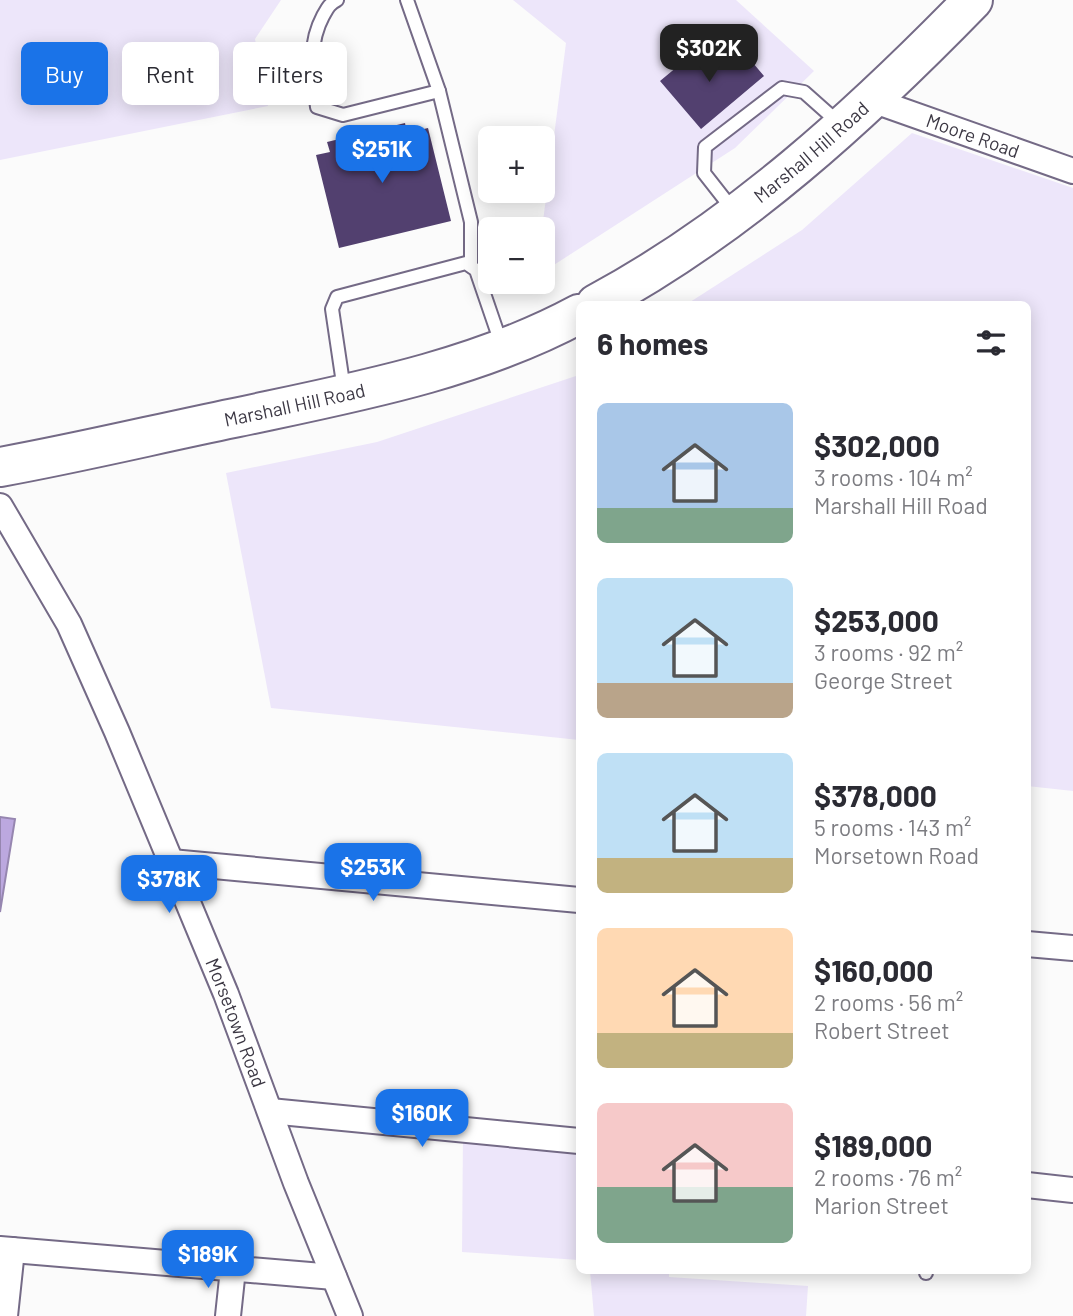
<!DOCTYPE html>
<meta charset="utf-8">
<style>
:root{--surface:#fff;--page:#f2f2f3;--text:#2b2b33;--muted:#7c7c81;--accent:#1a73e8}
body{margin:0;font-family:Barlow,sans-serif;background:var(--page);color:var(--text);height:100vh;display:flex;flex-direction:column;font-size:26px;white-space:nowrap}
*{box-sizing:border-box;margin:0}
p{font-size:23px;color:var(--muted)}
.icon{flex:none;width:38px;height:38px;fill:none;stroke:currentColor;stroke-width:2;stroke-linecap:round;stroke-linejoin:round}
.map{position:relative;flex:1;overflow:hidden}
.sheet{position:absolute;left:576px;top:301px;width:455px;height:973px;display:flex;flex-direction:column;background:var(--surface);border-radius:10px;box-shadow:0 4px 18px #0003}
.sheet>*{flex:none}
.top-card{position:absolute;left:21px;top:42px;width:450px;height:63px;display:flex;gap:14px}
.buttons{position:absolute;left:478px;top:126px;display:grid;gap:14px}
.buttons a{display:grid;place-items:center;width:77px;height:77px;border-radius:10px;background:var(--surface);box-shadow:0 4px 18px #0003;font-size:35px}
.price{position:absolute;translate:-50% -60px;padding:0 16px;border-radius:14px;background:var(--accent);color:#fff;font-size:23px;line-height:46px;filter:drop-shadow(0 2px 4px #0008)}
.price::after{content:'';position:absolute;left:50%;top:42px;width:21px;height:16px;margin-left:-10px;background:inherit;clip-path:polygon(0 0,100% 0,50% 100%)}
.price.selected{background:#222;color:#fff}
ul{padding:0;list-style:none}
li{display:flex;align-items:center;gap:21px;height:175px;padding:0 21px}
li span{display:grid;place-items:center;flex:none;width:196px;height:140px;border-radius:10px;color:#555}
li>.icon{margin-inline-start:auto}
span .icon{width:84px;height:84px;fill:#fffc;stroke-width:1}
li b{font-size:30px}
h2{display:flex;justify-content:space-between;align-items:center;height:84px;padding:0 21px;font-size:30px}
.tag{padding:0 24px;border-radius:10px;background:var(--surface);box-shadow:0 4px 18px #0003;font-size:24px;line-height:63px}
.tag.selected{background:var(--accent);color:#fff}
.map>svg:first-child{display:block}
.green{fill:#ede6fa}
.water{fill:#bca8df;stroke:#9686b0;stroke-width:2}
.building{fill:#52406f}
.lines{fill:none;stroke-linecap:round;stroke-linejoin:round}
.service-casing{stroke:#746a86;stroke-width:16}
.minor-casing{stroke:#746a86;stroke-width:28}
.primary-casing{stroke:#746a86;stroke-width:42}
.service{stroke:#fff;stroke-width:12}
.minor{stroke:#fff;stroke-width:24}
.primary{stroke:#fff;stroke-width:38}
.labels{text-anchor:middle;stroke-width:7;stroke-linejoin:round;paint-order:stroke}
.street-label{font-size:19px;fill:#3c3844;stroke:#fbfbfb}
</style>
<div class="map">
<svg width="1073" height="1316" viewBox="0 0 1073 1316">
<rect width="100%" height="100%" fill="#fbfbfb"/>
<g class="green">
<polygon points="0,0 281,0 255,39 268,106 0,160"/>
<polygon points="513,0 736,0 814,71 735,148 543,272 542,229 566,43"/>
<polygon points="912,133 1073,188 1073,791 1027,786 1027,304 687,304 802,230"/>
<polygon points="579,375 579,740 271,708 226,473 377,442"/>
<polygon points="463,1134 579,1144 579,1260 462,1252"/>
<polygon points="590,1271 669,1271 669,1277 808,1286 806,1316 594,1316"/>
</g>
<polygon class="water" points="0,817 15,819 0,912"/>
<g class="building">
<polygon points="707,42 730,70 747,56 764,76 701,129 660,81"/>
<polygon points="405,123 407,133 428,128 451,221 339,248 316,155 330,152 327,142"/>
</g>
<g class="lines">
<defs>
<g id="service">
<path d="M337,0C329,4 327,9 323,16C307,46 313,75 317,107L343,115L439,91"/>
<polyline points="407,0 439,91 471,222 471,266"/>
<polyline points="733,210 704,173 705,147 782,88 804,92 840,124"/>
<polyline points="344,390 332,309 337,297 466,263 476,270 502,346"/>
<polyline points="926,1273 926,1270"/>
</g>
<g id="minor">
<path id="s1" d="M872,100L1073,171"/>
<path id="s2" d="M0,506L69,624L117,732L226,994L296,1183L350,1316"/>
<polyline points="171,862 579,900"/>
<polyline points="1027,944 1073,948"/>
<polyline points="270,1111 579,1141"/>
<polyline points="1027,1185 1073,1190"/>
<polyline points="0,1249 334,1277"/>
<polyline points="5,1316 12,1250"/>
<polyline points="228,1316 233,1269"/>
</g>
<g id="primary">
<path id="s3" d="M596,304C739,227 861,115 973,0"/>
<path id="s4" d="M0,467C78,453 156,434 234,418C351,393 473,371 579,314"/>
</g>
</defs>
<use href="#service" class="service-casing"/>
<use href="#minor" class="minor-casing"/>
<use href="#primary" class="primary-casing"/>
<use href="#service" class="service"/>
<use href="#minor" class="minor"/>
<use href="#primary" class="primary"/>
</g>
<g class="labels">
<g class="street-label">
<text dy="7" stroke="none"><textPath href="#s1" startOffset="107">Moore Road</textPath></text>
<text dy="7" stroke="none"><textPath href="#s3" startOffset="264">Marshall Hill Road</textPath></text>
<text dy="7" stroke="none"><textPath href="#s4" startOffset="301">Marshall Hill Road</textPath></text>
<text dy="7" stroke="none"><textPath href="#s2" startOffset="569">Morsetown Road</textPath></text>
</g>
</g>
</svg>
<div class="buttons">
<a>+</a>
<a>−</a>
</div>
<b class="price selected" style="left:709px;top:84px">$302K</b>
<b class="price" style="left:382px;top:185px">$251K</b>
<b class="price" style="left:373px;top:903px">$253K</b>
<b class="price" style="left:169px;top:915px">$378K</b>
<b class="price" style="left:422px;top:1149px">$160K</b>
<b class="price" style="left:208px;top:1290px">$189K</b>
<div class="top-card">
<a class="tag selected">Buy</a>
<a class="tag">Rent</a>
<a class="tag">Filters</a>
</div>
<section class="sheet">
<h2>6 homes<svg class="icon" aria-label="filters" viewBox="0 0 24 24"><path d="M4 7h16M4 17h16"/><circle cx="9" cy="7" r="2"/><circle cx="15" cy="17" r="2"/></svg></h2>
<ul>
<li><span style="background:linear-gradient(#a9c7e8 75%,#7fa58c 0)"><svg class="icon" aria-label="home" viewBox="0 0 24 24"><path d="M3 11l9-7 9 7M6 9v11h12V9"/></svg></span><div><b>$302,000</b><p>3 rooms · 104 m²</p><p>Marshall Hill Road</p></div></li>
<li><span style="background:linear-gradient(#bfe0f5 75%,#b9a48a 0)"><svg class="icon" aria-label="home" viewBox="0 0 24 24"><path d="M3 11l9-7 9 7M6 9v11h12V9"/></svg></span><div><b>$253,000</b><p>3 rooms · 92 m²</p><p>George Street</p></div></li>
<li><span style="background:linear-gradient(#bfe0f5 75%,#c2b280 0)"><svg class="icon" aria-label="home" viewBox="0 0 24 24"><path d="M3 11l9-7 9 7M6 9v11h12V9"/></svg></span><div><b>$378,000</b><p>5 rooms · 143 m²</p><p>Morsetown Road</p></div></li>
<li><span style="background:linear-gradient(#ffd9b3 75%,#c2b280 0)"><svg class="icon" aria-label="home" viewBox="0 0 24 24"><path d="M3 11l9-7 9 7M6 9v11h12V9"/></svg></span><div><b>$160,000</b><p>2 rooms · 56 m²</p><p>Robert Street</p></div></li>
<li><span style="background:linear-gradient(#f6c9c9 60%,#7fa58c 0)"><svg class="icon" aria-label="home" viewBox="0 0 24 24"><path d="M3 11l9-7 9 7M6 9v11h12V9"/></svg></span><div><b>$189,000</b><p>2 rooms · 76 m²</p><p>Marion Street</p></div></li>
</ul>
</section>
</div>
